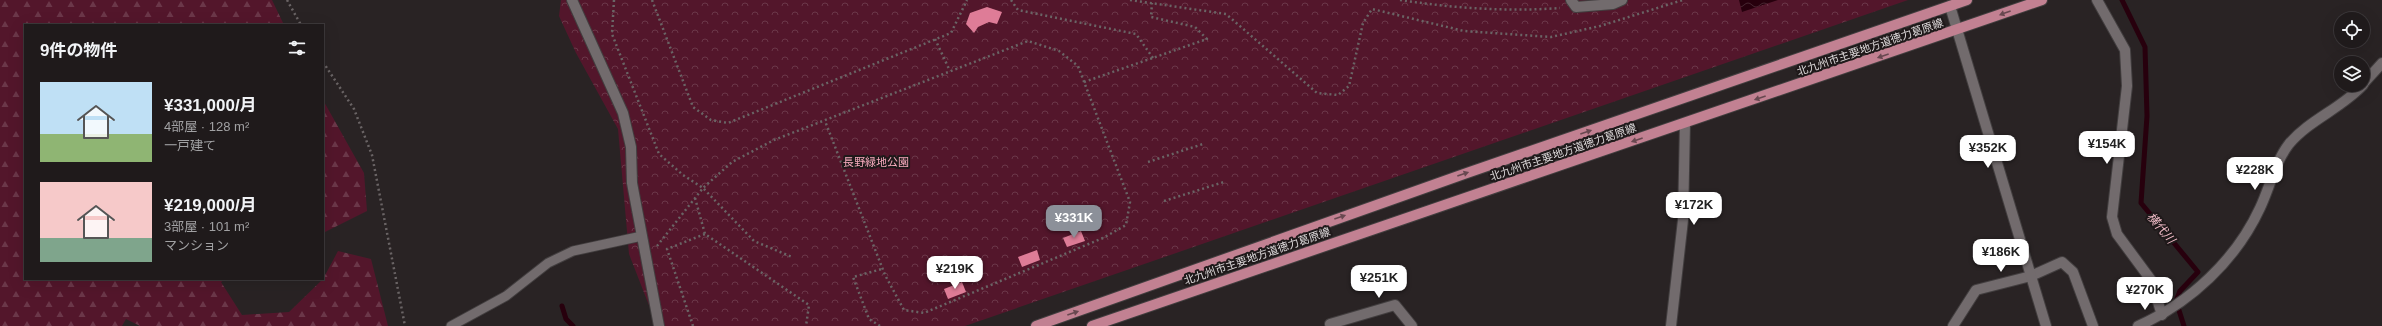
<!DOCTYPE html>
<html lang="ja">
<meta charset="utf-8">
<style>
:root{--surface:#1f1a1b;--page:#272324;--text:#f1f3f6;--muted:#a1a1a3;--line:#3c383a;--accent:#8c9099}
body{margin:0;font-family:Arial,"Noto Sans JP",sans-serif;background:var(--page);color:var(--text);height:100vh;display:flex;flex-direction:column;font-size:15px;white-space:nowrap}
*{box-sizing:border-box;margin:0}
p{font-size:13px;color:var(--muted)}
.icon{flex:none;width:22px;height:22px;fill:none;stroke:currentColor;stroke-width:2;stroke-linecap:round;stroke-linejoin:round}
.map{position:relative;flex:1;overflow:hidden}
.drawer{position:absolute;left:24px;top:24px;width:300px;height:256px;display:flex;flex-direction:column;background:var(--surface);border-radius:0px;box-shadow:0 4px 16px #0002,0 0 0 1px var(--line)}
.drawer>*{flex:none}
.buttons{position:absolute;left:2334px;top:12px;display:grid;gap:8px}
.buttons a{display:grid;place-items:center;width:36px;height:36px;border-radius:50%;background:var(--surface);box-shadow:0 4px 16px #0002,0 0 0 1px var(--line);font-size:20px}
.price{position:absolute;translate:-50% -34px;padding:0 9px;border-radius:8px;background:#fff;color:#222;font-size:13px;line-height:26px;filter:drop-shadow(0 1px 2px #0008)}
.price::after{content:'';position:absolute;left:50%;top:24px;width:12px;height:9px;margin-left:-6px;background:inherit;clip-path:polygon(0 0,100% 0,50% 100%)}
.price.active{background:var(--accent);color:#fff}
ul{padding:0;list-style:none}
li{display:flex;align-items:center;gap:12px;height:100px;padding:0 16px}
li span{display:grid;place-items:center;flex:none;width:112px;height:80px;border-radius:0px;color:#555}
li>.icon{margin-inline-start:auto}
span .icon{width:48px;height:48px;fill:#fffc;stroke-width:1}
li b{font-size:17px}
h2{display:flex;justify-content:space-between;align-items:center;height:48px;padding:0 16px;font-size:17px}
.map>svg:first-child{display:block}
.forest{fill:url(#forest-firs)}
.park{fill:url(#park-crowns)}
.water{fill:url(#water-waves)}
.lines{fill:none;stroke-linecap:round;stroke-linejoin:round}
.stream{stroke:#27000d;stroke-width:5}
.building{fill:#de7c97}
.service-casing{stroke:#423e3f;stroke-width:11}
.minor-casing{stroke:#423e3f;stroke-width:12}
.tertiary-casing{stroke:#423e3f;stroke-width:12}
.primary-casing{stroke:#423e3f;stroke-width:12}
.path{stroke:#6a6465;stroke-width:2.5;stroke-dasharray:2 3;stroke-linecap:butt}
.service{stroke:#726b6d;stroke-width:9}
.minor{stroke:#726b6d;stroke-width:10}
.tertiary{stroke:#726b6d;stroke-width:10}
.primary{stroke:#c28192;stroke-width:10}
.oneway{fill:#684850}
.labels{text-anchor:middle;stroke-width:4;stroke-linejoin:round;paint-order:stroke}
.street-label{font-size:11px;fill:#dfdbdc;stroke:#1f191a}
.park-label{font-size:11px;fill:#f8abbe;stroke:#1f191a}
.water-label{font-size:12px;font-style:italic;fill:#f0bcc7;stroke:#1f191a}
</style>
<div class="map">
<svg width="2382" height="326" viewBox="0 0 2382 326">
<defs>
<pattern id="forest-firs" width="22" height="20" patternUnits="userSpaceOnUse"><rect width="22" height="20" fill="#53162b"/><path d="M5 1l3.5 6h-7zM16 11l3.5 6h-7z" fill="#6b3749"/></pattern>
<pattern id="park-crowns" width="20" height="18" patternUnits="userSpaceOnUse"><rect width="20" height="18" fill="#53162b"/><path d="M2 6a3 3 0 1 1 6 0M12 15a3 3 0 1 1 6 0" fill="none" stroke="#6b3749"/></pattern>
<pattern id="water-waves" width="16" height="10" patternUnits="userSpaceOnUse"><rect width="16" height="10" fill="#27000d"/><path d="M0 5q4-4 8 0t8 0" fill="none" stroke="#462530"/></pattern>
</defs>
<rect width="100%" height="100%" fill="#292324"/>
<g class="forest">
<polygon points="0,0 272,0 284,25 25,25 25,279 226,279 221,282 242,315 289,312 323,279 338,251 371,259 388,326 140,326 126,319 122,326 0,326"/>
<polygon points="323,100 364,173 367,211 323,233"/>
</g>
<polygon class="park" points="561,0 1908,0 965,326 657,326 629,254 618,129 576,53 559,16"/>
<polygon class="water" points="1739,0 1778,0 1742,12"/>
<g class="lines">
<g class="stream">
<polyline points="2122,0 2145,47 2147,116 2141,203 2198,272 2180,291 2176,301 2184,326"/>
<polyline points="562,306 566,319 573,326"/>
</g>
</g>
<g class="building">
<polygon points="987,7 1002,12 997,24 989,22 978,27 974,33 966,24 970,13"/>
<polygon points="1081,231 1085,241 1067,247 1063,238"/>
<polygon points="1037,250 1040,260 1022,267 1018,257"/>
<polygon points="962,282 966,292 948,299 944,289"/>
</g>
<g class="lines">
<defs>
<polyline id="service" points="451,326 506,296 548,263 573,251 642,236"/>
<g id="minor">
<polyline points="572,0 623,113 631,147 632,183 659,326"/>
<polyline points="1571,0 1576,7 1613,4 1622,0"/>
<polyline points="2097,0 2125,50 2127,86 2112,217 2117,234 2151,280 2162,315"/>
<polyline points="2363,84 2382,63"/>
<polyline points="1330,324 1395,305 1412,326"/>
<polyline points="1671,326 1683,220 1685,123"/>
<polyline points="1953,326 1976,290 2031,276 2062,262 2073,272 2093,326"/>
<path d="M2138,326C2190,303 2236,260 2260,208C2270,187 2275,162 2289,144C2309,120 2342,108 2363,85"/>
</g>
<polyline id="tertiary" points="1950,6 2046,326"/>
<g id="primary">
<polyline points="1036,326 1464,174 1967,0"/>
<polyline points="1092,326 2042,0"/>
</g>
</defs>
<use href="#service" class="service-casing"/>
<use href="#minor" class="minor-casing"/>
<use href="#tertiary" class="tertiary-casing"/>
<use href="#primary" class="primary-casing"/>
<g class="path">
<polyline points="287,0 301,25"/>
<polyline points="614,0 612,34 659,154 683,175 703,188 754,241 792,257"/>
<polyline points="652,0 693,107 711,120 728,123 951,33 967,0"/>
<polyline points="1011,0 1018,10 1136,34 1153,58"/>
<polyline points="1130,0 1226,14 1317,93 1338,95 1349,86 1363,23 1372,9 1464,31 1551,37 1600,26 1683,0"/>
<path d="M1400,0C1453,8 1506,12 1560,8"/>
<polyline points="935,39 950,71"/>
<polyline points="323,62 354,109 372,155 405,326"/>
<polyline points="1084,82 1207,39 1195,27 1151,17 1152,3"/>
<polyline points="1148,162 1203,144"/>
<polyline points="695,198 705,234 809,305 806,326"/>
<polyline points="1164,201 1224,182"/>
<polyline points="657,246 703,188 732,162 774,140 1028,41 1059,51 1078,66 1130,202 1126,225 1103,238 924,313 904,310 885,275 825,121"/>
<polyline points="693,326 667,249 705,234"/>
<polyline points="880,326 869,319 853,277 882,269"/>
</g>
<use href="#service" class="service"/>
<use href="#minor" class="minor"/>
<use href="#tertiary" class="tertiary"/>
<use href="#primary" class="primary"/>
</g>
<defs><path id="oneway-solid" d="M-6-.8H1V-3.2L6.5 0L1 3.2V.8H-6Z"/></defs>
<g class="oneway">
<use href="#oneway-solid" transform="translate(2005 13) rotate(160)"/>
<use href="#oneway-solid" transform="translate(1883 56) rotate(161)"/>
<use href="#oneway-solid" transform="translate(1760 98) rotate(161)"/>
<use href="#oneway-solid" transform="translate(1586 132) rotate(-19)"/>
<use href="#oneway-solid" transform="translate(1637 140) rotate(161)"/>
<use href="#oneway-solid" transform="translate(1463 174) rotate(-19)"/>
<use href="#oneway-solid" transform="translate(1340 217) rotate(-19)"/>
<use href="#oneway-solid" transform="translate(1073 313) rotate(-19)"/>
</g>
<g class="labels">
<g class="street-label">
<text transform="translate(1870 47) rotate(-19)" y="4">北九州市主要地方道徳力葛原線</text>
<text transform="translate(1563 152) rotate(-19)" y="4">北九州市主要地方道徳力葛原線</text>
<text transform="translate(1257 256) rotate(-19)" y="4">北九州市主要地方道徳力葛原線</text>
</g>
<g class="park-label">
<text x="876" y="166">長野緑地公園</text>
</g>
<g class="water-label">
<text transform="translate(2161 228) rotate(50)" y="4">横代川</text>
</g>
</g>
</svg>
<div class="buttons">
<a><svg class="icon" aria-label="locate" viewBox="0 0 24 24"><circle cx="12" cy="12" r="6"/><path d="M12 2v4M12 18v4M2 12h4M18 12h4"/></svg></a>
<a><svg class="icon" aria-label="layers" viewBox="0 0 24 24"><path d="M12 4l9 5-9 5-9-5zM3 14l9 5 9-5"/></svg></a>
</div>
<b class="price" style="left:2107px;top:165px">¥154K</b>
<b class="price" style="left:1988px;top:169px">¥352K</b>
<b class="price" style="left:2255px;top:191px">¥228K</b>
<b class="price" style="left:1694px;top:226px">¥172K</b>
<b class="price active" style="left:1074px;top:239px">¥331K</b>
<b class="price" style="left:2001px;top:273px">¥186K</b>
<b class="price" style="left:955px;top:290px">¥219K</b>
<b class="price" style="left:1379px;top:299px">¥251K</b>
<b class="price" style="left:2145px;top:311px">¥270K</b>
<section class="drawer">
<h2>9件の物件<svg class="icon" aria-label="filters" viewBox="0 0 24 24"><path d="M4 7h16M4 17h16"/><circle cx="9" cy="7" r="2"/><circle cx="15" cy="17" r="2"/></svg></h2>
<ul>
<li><span style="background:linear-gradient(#bfe0f5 65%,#8fb573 0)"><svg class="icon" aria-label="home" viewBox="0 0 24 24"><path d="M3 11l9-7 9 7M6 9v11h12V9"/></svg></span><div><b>¥331,000/月</b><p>4部屋 · 128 m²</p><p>一戸建て</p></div></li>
<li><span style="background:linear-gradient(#f6c9c9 70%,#7fa58c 0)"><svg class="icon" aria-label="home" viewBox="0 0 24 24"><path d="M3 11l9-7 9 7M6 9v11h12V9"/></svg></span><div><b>¥219,000/月</b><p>3部屋 · 101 m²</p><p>マンション</p></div></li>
</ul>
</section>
</div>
